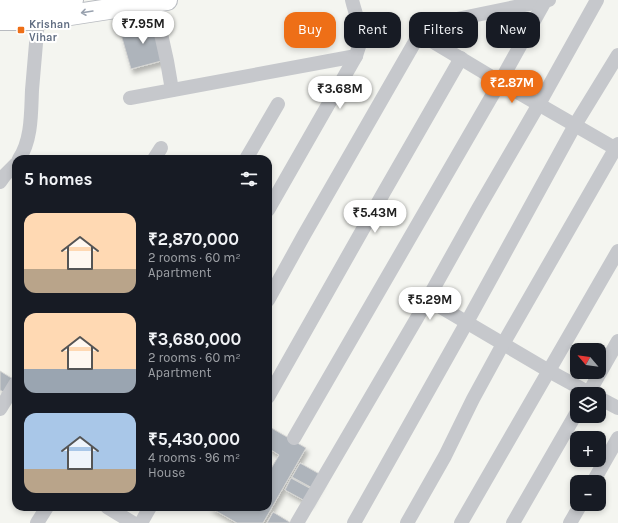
<!DOCTYPE html>
<meta charset="utf-8">
<style>
:root{--surface:#171b24;--page:#242831;--text:#f1f3f6;--muted:#9ea1a6;--accent:#ee6f17}
body{margin:0;font-family:Karla,sans-serif;background:var(--page);color:var(--text);height:100vh;display:flex;flex-direction:column;font-size:15px;white-space:nowrap}
*{box-sizing:border-box;margin:0}
p{font-size:13px;color:var(--muted)}
.icon{flex:none;width:22px;height:22px;fill:none;stroke:currentColor;stroke-width:2;stroke-linecap:round;stroke-linejoin:round}
.map{position:relative;flex:1;overflow:hidden}
.panel{position:absolute;left:12px;top:155px;width:260px;height:356px;display:flex;flex-direction:column;background:var(--surface);border-radius:12px;box-shadow:0 2px 6px #0003}
.panel>*{flex:none}
.hud{position:absolute;left:284px;top:12px;width:274px;height:36px;display:flex;gap:8px}
.needle{width:26px;rotate:299deg}
.fabs{position:absolute;left:570px;top:343px;display:grid;gap:8px}
.fabs a{display:grid;place-items:center;width:36px;height:36px;border-radius:8px;background:var(--surface);box-shadow:0 2px 6px #0003;font-size:20px}
.price{position:absolute;translate:-50% -34px;padding:0 9px;border-radius:14px;background:#fff;color:#222;font-size:13px;line-height:26px;filter:drop-shadow(0 1px 2px #0008)}
.price::after{content:'';position:absolute;left:50%;top:24px;width:12px;height:9px;margin-left:-6px;background:inherit;clip-path:polygon(0 0,100% 0,50% 100%)}
.price.selected{background:var(--accent);color:#fff}
ul{padding:0;list-style:none}
li{display:flex;align-items:center;gap:12px;height:100px;padding:0 12px}
li span{display:grid;place-items:center;flex:none;width:112px;height:80px;border-radius:12px;color:#555}
li>.icon{margin-inline-start:auto}
span .icon{width:48px;height:48px;fill:#fffc;stroke-width:1}
li b{font-size:17px}
h2{display:flex;justify-content:space-between;align-items:center;height:48px;padding:0 12px;font-size:17px}
.tag{padding:0 14px;border-radius:12px;background:var(--surface);box-shadow:0 2px 6px #0003;font-size:14px;line-height:36px}
.tag.selected{background:var(--accent);color:#fff}
.map>svg:first-child{display:block}
.building{fill:#aeb4bb;stroke:#d5d5d3;filter:url(#shadow)}
.lines{fill:none;stroke-linecap:round;stroke-linejoin:round}
.secondary-casing{stroke:#b8bbc0;stroke-width:22}
.minor{stroke:#c6c8cc;stroke-width:14}
.secondary{stroke:#fff;stroke-width:20}
.oneway{stroke:#98a1ae}
.poi-dot{fill:#ee6f17;stroke:#fff;stroke-width:1.5}
.labels{text-anchor:middle;stroke-width:4;stroke-linejoin:round;paint-order:stroke}
.poi-label{font-size:11px;font-weight:bold;fill:#616e83;stroke:#fff;text-anchor:start}
</style>
<div class="map">
<svg width="618" height="523" viewBox="0 0 618 523">
<defs>
<filter id="shadow"><feDropShadow dx="2.5" dy="4.5" stdDeviation="2" flood-color="#0004"/></filter>
</defs>
<rect width="100%" height="100%" fill="#f4f5f0"/>
<g class="building">
<polygon points="154,21 165,60 131,69 120,31"/>
<polygon points="0,371 13,379 5,393 0,390"/>
<polygon points="268,426 306,448 263,523 237,523 209,507 247,507 249,508 249,507 268,507 268,474 279,455 268,448"/>
<polygon points="300,463 323,476 316,490 292,477"/>
<polygon points="291,478 315,491 309,503 285,490"/>
<polygon points="273,512 291,523 267,523"/>
</g>
<g class="lines">
<defs>
<g id="secondary">
<path d="M0,3C24,8 49,3 73,0"/>
<polyline points="0,20 38,20 167,0"/>
</g>
</defs>
<use href="#secondary" class="secondary-casing"/>
<g class="minor">
<polyline points="154,2 167,61 172,90"/>
<polyline points="420,34 500,82 618,150"/>
<polyline points="130,98 356,56"/>
<path d="M19,159C32,140 31,112 32,90C34,67 36,43 38,20"/>
<polyline points="154,159 161,148"/>
<polyline points="246,159 278,104"/>
<polyline points="0,182 5,175 16,164"/>
<path d="M268,210L356,56C357,52 359,47 360,43C362,29 355,13 352,0"/>
<polyline points="427,299 549,371 591,394"/>
<polyline points="268,300 304,235 416,40 424,29 432,25 452,20 549,0"/>
<polyline points="588,394 618,341"/>
<polyline points="268,397 384,192 461,58"/>
<polyline points="599,398 618,408"/>
<polyline points="0,409 16,383"/>
<polyline points="294,438 500,82 545,1"/>
<polyline points="593,482 618,438"/>
<polyline points="107,507 133,523"/>
<polyline points="37,523 47,507"/>
<polyline points="141,523 150,507"/>
<polyline points="297,523 417,318 478,209 539,104 597,0"/>
<polyline points="354,523 467,322 575,125 618,55"/>
<polyline points="407,523 445,456 473,399 503,344 618,144"/>
<polyline points="461,523 618,251"/>
<polyline points="513,523 577,412"/>
<polyline points="570,523 581,504"/>
</g>
<use href="#secondary" class="secondary"/>
</g>
<defs><path id="oneway-shaft" d="M-6 0H5M1.5-3L5.5 0L1.5 3" fill="none" stroke-width="1.6" stroke-linecap="round" stroke-linejoin="round"/></defs>
<use class="oneway" href="#oneway-shaft" transform="translate(87 12) rotate(171)"/>
<rect class="poi-dot" x="17" y="26" width="8" height="8" rx="2"/>
<g class="labels">
<g class="poi-label">
<text x="29" y="28">Krishan<tspan x="29" dy="13">Vihar</tspan></text>
</g>
</g>
</svg>
<div class="fabs">
<a><svg class="needle" viewBox="-14 -14 28 28"><path d="M0-13l5 13h-10z" fill="#e53935"/><path d="M0 13l5-13h-10z" fill="#9ea1a6"/></svg></a>
<a><svg class="icon" aria-label="layers" viewBox="0 0 24 24"><path d="M12 4l9 5-9 5-9-5zM3 14l9 5 9-5"/></svg></a>
<a>+</a>
<a>−</a>
</div>
<b class="price" style="left:143px;top:45px">₹7.95M</b>
<b class="price selected" style="left:512px;top:104px">₹2.87M</b>
<b class="price" style="left:340px;top:110px">₹3.68M</b>
<b class="price" style="left:375px;top:234px">₹5.43M</b>
<b class="price" style="left:430px;top:321px">₹5.29M</b>
<div class="hud">
<a class="tag selected">Buy</a>
<a class="tag">Rent</a>
<a class="tag">Filters</a>
<a class="tag">New</a>
</div>
<section class="panel">
<h2>5 homes<svg class="icon" aria-label="filters" viewBox="0 0 24 24"><path d="M4 7h16M4 17h16"/><circle cx="9" cy="7" r="2"/><circle cx="15" cy="17" r="2"/></svg></h2>
<ul>
<li><span style="background:linear-gradient(#ffd9b3 70%,#b9a48a 0)"><svg class="icon" aria-label="home" viewBox="0 0 24 24"><path d="M3 11l9-7 9 7M6 9v11h12V9"/></svg></span><div><b>₹2,870,000</b><p>2 rooms · 60 m²</p><p>Apartment</p></div></li>
<li><span style="background:linear-gradient(#ffd9b3 70%,#9aa5b1 0)"><svg class="icon" aria-label="home" viewBox="0 0 24 24"><path d="M3 11l9-7 9 7M6 9v11h12V9"/></svg></span><div><b>₹3,680,000</b><p>2 rooms · 60 m²</p><p>Apartment</p></div></li>
<li><span style="background:linear-gradient(#a9c7e8 70%,#b9a48a 0)"><svg class="icon" aria-label="home" viewBox="0 0 24 24"><path d="M3 11l9-7 9 7M6 9v11h12V9"/></svg></span><div><b>₹5,430,000</b><p>4 rooms · 96 m²</p><p>House</p></div></li>
</ul>
</section>
</div>
